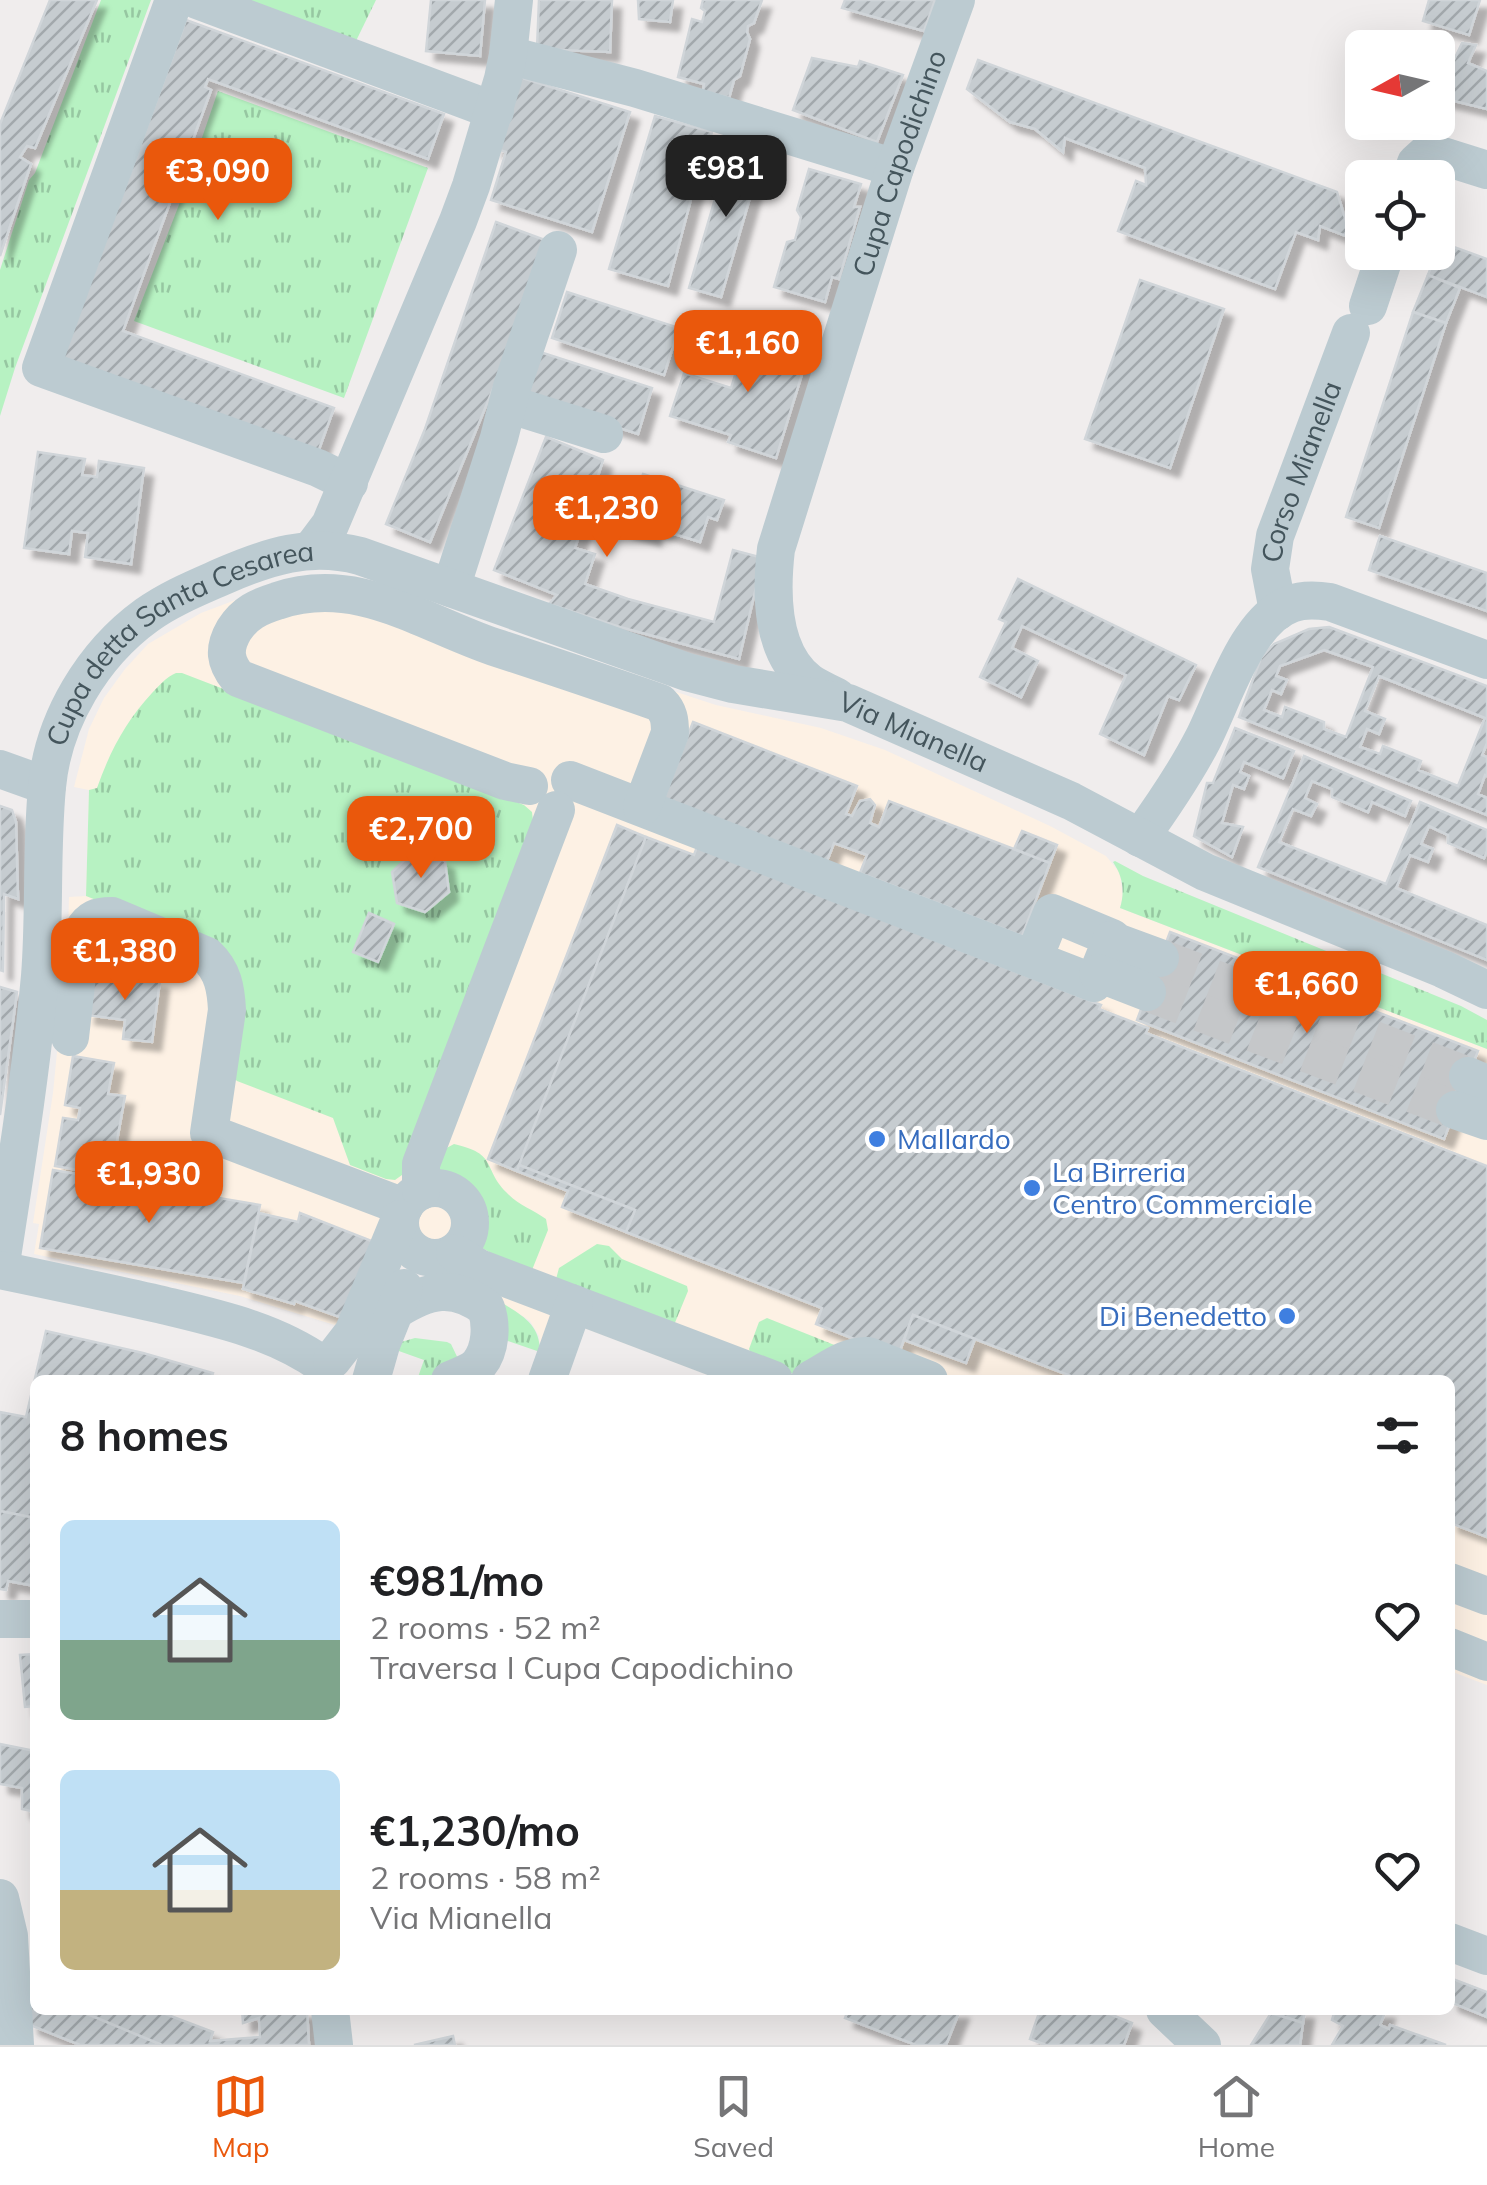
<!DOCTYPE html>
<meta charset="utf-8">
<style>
:root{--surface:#fff;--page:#f6f6f6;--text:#202124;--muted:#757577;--line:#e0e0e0;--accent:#ea580c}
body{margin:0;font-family:Mulish,sans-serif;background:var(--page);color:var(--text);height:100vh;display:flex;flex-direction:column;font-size:38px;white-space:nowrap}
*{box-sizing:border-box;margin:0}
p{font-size:32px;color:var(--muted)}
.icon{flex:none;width:55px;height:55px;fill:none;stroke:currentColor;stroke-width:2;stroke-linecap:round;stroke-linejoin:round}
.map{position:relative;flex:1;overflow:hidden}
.details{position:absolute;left:30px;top:1375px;width:1425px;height:640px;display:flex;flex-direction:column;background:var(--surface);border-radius:15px;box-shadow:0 10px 40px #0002}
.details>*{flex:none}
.needle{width:65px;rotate:262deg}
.fabs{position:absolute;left:1345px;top:30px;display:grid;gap:20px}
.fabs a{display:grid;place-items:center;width:110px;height:110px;border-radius:15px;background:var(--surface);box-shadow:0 10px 40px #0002;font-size:50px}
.price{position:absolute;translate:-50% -85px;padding:0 22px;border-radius:20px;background:var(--accent);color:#fff;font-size:32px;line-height:65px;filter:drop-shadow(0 2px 5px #0008)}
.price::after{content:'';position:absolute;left:50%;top:60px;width:30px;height:22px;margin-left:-15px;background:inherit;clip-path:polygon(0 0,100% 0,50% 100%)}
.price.active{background:#222;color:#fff}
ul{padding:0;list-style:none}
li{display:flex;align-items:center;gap:30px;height:250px;padding:0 30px}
li span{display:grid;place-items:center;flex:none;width:280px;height:200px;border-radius:15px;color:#555}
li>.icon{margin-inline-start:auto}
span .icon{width:120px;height:120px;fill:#fffc;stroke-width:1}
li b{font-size:42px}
h2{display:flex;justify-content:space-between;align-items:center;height:120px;padding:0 30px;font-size:42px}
.dock{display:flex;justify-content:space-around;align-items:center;height:140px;border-top:2px solid var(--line);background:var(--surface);font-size:28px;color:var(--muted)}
.dock a{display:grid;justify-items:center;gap:5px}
.dock .active{color:var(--accent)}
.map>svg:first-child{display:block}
.commercial{fill:#fdf1e4}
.grass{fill:url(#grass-tufts)}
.building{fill:url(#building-hatch);stroke:#d0d5d9;stroke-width:2.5;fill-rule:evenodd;filter:url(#shadow)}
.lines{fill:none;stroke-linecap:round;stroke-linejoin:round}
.minor-tunnel{stroke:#c5c7c9;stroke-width:38;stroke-dasharray:38 19;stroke-linecap:butt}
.minor{stroke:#bccbd1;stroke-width:38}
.shop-dot{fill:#3f7fe0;stroke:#fff;stroke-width:4}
.labels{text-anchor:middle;stroke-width:8;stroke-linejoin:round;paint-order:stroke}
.street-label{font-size:28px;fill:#44555c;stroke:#fff}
.shop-label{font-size:28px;fill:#366cbe;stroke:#fff;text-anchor:start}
</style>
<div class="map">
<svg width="1487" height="2045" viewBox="0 0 1487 2045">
<defs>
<pattern id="grass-tufts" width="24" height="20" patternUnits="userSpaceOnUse" patternTransform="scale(2.5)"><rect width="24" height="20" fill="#b7f2c2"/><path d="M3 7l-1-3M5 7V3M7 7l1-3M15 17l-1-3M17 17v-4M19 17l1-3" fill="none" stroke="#96c7a1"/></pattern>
<pattern id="building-hatch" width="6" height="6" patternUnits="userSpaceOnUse" patternTransform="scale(2.5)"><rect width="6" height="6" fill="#c6ccd0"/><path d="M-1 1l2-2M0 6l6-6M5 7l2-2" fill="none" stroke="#a2a8ac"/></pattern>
<filter id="shadow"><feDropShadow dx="9" dy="9" stdDeviation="2.5" flood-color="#0004"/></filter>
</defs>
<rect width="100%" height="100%" fill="#f0eded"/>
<polygon class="commercial" points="270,587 545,649 716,705 821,728 885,750 1050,826 1106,856 1120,873 1123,897 1120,908 1487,1049 1487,1685 1450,1671 1450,1380 721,1380 584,1328 540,1344 539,1336 530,1321 504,1304 372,1255 338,1326 240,1296 34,1254 39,1224 33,1223 53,1093 68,940 69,897 86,896 89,790 74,787 89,729 104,698 125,669 148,644 201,613"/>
<g class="grass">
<polygon points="101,0 151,0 15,368 0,416 0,270 29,180 35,173"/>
<polygon points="239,0 376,0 355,43"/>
<polygon points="218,91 428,168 344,398 134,321 180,202"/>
<path d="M176,673H182L524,805L532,812L534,830L402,1175L395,1180L386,1179L350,1165L333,1118L237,1081L234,1078L210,945L86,896L89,790L97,788C110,751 126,721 152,693C160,685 166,677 176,673Z"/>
<path d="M1115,861L1143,876L1461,1006L1487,1020V1049L1120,908C1125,891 1123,877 1113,862Z"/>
<path d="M454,1144C498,1154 482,1167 506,1192C519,1206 532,1209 546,1219L548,1230L532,1270L524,1271L482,1248C479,1227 488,1203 467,1186C458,1179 448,1177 439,1169L441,1151Z"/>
<polygon points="597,1244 609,1246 622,1259 687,1286 688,1291 674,1325 556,1279 559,1268"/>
<path d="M504,1304C525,1317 540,1326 540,1352L496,1337Z"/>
<polygon points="767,1318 842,1348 794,1374 753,1359 749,1349 759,1322"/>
<polygon points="415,1338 447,1342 451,1344 461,1365 437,1380 417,1380 424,1360 396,1350 401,1342"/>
</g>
<g class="building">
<polygon points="50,0 97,0 35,148 27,146 20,157 31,164 0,256 0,124"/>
<polygon points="431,0 485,0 480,56 426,51"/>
<polygon points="539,0 612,0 610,52 537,49"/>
<polygon points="638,0 673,0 670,22 639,19"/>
<polygon points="703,0 762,0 754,23 748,26 747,32 750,39 740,76 734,80 729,98 703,91 704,84 678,77 692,19 702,22 705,11 701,8"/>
<polygon points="845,0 935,0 924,31 842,8"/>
<polygon points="1429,0 1480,0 1469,35 1423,21"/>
<polygon points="186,20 444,114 428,159 208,79 205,87 211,90 123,331 334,408 318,452 62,359"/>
<polygon points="1462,43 1476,45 1468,63 1487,71 1487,109 1438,97 1438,59 1453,62"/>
<polygon points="812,58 858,67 860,61 903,75 877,142 793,110"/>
<polygon points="978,60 1337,192 1351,238 1320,226 1318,240 1296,232 1275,289 1118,231 1136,181 1146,185 1145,168 1065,138 1063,152 1035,129 1010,122 967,89"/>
<polygon points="516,76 630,112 592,232 491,200 506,152 494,148"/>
<polygon points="655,116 712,132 691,199 668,286 609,269"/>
<polygon points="731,144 763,153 721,297 689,288"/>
<polygon points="809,169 861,184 854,207 860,207 839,279 832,277 825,302 774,287 787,242 795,240 801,217 797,210"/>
<polygon points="496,222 553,243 430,542 386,524 425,429"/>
<polygon points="1440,242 1487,259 1487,297 1428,275"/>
<polygon points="1428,275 1460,288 1446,323 1413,312"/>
<polygon points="1140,280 1224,309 1170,468 1085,439"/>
<polygon points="567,292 679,328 664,375 552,338"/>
<polygon points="1413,312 1446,323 1379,528 1346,517"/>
<polygon points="750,327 797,342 792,357 806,361 776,458 728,442 731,435 670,416 684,373 731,388"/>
<polygon points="540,352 652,388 638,434 525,398"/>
<polygon points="546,437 603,460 575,548 595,554 585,584 628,599 714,622 733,550 763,558 739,659 620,627 549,604 557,595 494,570"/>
<polygon points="38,452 85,459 82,475 97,477 99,461 144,468 131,564 85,557 88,533 72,531 69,554 24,548"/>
<polygon points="643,474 724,500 717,520 708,517 700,542 652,527 652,537 625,529"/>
<polygon points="1380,536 1487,573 1487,611 1369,570"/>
<polygon points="1018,579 1196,665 1179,700 1168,696 1144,755 1100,734 1126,675 1022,626 1012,648 1038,661 1021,697 980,677 1006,622 999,619"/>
<path d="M1329,627L1487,686V743L1482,755L1487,757V776L1485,775L1478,794L1487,798V815L1239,717L1261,658L1274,644L1309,629ZM1324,650L1373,667L1346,737L1324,729V722L1285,707L1282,717L1264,710L1272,690L1281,694L1287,680L1276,676L1280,666ZM1379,676L1485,718L1458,786L1418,770L1421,761L1383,746L1380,754L1360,747L1367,729L1379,734L1385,719L1365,711Z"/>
<polygon points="693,722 857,786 846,814 852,816 860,801 870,799 875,805 870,823 879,827 889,801 1050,863 1022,936 860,873 867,855 834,843 827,861 664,798"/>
<polygon points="1235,728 1294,751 1283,778 1244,762 1240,772 1249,776 1244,789 1233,785 1222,823 1243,827 1232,857 1194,836 1207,783 1213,783"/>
<polygon points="1304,756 1411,801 1405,816 1372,802 1368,812 1332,797 1332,789 1312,781 1305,798 1317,804 1311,816 1293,809 1279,842 1386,884 1420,802 1487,830 1487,851 1484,858 1448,843 1448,835 1429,826 1421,844 1433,849 1428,862 1410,855 1396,888 1487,925 1487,960 1258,867"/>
<polygon points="0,806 12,810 16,822 18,899 4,894 3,971 0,970"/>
<polygon points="617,825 646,837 517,1171 488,1159"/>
<polygon points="1022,831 1057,845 1050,863 1014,849"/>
<polygon points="646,837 694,855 697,847 1101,1005 1099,1009 1148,1028 1146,1033 1487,1166 1487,1537 1450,1523 1450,1380 1081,1380 913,1315 898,1356 816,1324 822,1308 626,1232 635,1210 519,1165"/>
<polygon points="415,850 445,861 449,892 425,912 397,903 392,872"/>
<polygon points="369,913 394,924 378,962 353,952"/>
<polygon points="1170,932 1478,1051 1444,1139 1137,1020"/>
<polygon points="91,971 160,980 152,1042 123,1039 125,1020 86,1015"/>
<polygon points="0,987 17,992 0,1115"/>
<polygon points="73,1056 114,1063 108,1094 125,1096 116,1146 100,1143 95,1173 55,1166 63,1118 78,1120 80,1108 65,1105"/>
<polygon points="519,1165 635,1210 626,1232 562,1207 568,1191 517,1171"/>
<polygon points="53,1170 260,1205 244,1283 40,1248"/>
<polygon points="259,1213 298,1222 300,1213 374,1242 345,1319 295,1301 294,1304 243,1289"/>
<polygon points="913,1315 975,1339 966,1363 904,1340"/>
<polygon points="46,1331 143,1353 213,1373 211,1380 35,1380 35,1518 0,1511 0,1412 26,1417"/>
<polygon points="0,1511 35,1518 35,1586 8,1581 6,1590 0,1589"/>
<polygon points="35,1654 35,1706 25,1707 20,1655"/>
<polygon points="0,1744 35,1751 35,1812 22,1809 22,1788 0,1784"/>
<polygon points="1450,1978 1487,1992 1487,2017 1450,2002"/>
<polygon points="30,1990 35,1992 35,2010 78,2010 162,2045 80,2045 30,2025"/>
<polygon points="78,2010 155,2010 213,2032 210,2041 260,2037 259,2018 243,2023 242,2010 307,2010 309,2045 162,2045"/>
<polygon points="848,2010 960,2010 946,2045 916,2045 845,2018"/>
<polygon points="1040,2010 1100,2010 1132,2023 1124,2045 1046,2045 1030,2039"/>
<polygon points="1265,2010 1305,2010 1303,2023"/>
<polygon points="1335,2010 1386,2010 1380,2025 1389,2029 1390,2025 1446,2045 1332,2045 1343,2026 1332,2020"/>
<polygon points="1271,2013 1303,2023 1300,2045 1251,2045"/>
<polygon points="453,2036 455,2045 414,2045"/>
</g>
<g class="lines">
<g class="minor-tunnel">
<polyline points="1160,958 1468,1076"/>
<polyline points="1147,992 1455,1110"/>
</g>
<g class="minor">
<polyline points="174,0 41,368 318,468 349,483"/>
<polyline points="197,0 495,111"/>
<polyline points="508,55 635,88 895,168"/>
<polyline points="1411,178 1416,163 1427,153 1436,154 1487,170"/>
<polyline points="1368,306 1386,252"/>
<polyline points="508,404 604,434"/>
<polyline points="312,549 330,525 458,221 471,186 503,79 508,55 514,0"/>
<polyline points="451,588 499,438 512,387 558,250"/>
<path id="s1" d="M1278,611L1270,569L1275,536L1351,333"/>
<path id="s2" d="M837,697C828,692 817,688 809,682C770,652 771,592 776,549L895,168L956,0"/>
<polyline points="0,769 47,786"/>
<polyline points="570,780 1094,983 1112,938 1052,913 1034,958"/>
<path d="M529,786L505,781L238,678C225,662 223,649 234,630C245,613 258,607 277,601C356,574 421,622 494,647C549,665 605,684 660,703C669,712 670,720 670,733L642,807"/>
<path d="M1140,838C1163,806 1185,774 1203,739C1223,700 1247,619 1291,604C1303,599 1317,600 1330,602L1487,660"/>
<polyline points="1111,940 1160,958"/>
<polyline points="1098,973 1147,992"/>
<path d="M70,1037L82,932C90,918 97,916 112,916L207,956C223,971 226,989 227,1010L209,1133L404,1207"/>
<polyline points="1468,1076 1487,1084"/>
<polyline points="1455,1110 1487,1121"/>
<circle cx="435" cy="1223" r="35"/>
<polyline points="421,1191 421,1164 556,810"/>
<polyline points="455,1253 479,1268 774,1380"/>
<path id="s3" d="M0,1270C15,1172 31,1075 40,976C45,913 41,850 47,787C53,720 93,654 147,615C169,599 196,588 221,577C269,556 309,543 360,556L687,672L733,684L848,703L1071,801L1205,872L1443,969L1487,990"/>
<path d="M0,1270C53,1281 106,1292 158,1304C216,1318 274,1330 323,1365"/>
<path d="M396,1310C428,1290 453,1283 486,1308C492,1325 491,1349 479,1364C473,1372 459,1376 450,1380"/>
<polyline points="332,1360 353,1333 400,1219"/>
<polyline points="371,1380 381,1345 404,1288"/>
<polyline points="547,1380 574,1304"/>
<path d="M810,1380C829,1370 846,1355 868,1356L929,1380"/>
<polyline points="1450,1582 1487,1596"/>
<polyline points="0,1619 35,1619"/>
<polyline points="1450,1647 1487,1662"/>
<polyline points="0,1898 9,1936 15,2045"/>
<polyline points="1450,1942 1487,1956"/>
<polyline points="330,2010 334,2045"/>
<polyline points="1165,2010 1202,2045"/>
</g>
</g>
<g class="shop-dot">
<circle cx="877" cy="1139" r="10"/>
<circle cx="1032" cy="1188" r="10"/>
<circle cx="1287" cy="1316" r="10"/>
</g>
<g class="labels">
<g class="street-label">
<text dy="10" stroke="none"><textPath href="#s2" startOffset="580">Cupa Capodichino</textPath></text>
<text dy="10" stroke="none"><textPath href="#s1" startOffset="145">Corso Mianella</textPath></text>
<text dy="10" stroke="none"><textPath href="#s3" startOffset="700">Cupa detta Santa Cesarea</textPath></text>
<text dy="10" stroke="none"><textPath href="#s3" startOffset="1500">Via Mianella</textPath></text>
</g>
<g class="shop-label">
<text x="897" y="1149">Mallardo</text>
<text x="1052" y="1182">La Birreria<tspan x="1052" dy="32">Centro Commerciale</tspan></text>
<text x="1267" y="1326" text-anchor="end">Di Benedetto</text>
</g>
</g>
</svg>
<div class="fabs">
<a><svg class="needle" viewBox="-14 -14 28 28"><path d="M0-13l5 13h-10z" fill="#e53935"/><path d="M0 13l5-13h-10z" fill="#757577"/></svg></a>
<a><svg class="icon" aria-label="locate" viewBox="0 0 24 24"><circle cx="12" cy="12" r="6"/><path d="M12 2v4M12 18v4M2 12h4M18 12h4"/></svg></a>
</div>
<b class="price active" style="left:726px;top:220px">€981</b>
<b class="price" style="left:218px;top:223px">€3,090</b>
<b class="price" style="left:748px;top:395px">€1,160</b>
<b class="price" style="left:607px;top:560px">€1,230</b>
<b class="price" style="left:421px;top:881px">€2,700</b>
<b class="price" style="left:125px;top:1003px">€1,380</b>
<b class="price" style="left:1307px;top:1036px">€1,660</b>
<b class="price" style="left:149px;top:1226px">€1,930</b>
<section class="details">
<h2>8 homes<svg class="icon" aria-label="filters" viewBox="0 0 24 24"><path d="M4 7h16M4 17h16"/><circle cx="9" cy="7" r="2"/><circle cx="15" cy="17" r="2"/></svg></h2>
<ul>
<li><span style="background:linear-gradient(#bfe0f5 60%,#7fa58c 0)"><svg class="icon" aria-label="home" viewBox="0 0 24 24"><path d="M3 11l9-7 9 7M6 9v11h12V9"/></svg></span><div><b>€981/mo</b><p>2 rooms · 52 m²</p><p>Traversa I Cupa Capodichino</p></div><svg class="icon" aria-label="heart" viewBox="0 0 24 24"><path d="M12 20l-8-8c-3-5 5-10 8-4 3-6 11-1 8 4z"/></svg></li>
<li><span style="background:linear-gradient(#bfe0f5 60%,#c2b280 0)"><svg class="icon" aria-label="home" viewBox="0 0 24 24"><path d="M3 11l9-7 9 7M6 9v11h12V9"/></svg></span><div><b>€1,230/mo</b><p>2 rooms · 58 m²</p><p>Via Mianella</p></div><svg class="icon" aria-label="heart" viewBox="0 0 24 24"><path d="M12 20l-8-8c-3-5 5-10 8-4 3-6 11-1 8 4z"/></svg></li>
</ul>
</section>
</div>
<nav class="dock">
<a class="active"><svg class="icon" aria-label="map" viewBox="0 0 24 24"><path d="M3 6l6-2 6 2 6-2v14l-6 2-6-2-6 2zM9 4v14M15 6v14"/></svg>Map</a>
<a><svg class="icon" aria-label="saved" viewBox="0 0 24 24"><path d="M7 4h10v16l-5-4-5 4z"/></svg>Saved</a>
<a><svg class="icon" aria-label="home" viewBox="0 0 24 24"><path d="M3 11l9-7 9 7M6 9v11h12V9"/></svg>Home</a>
</nav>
